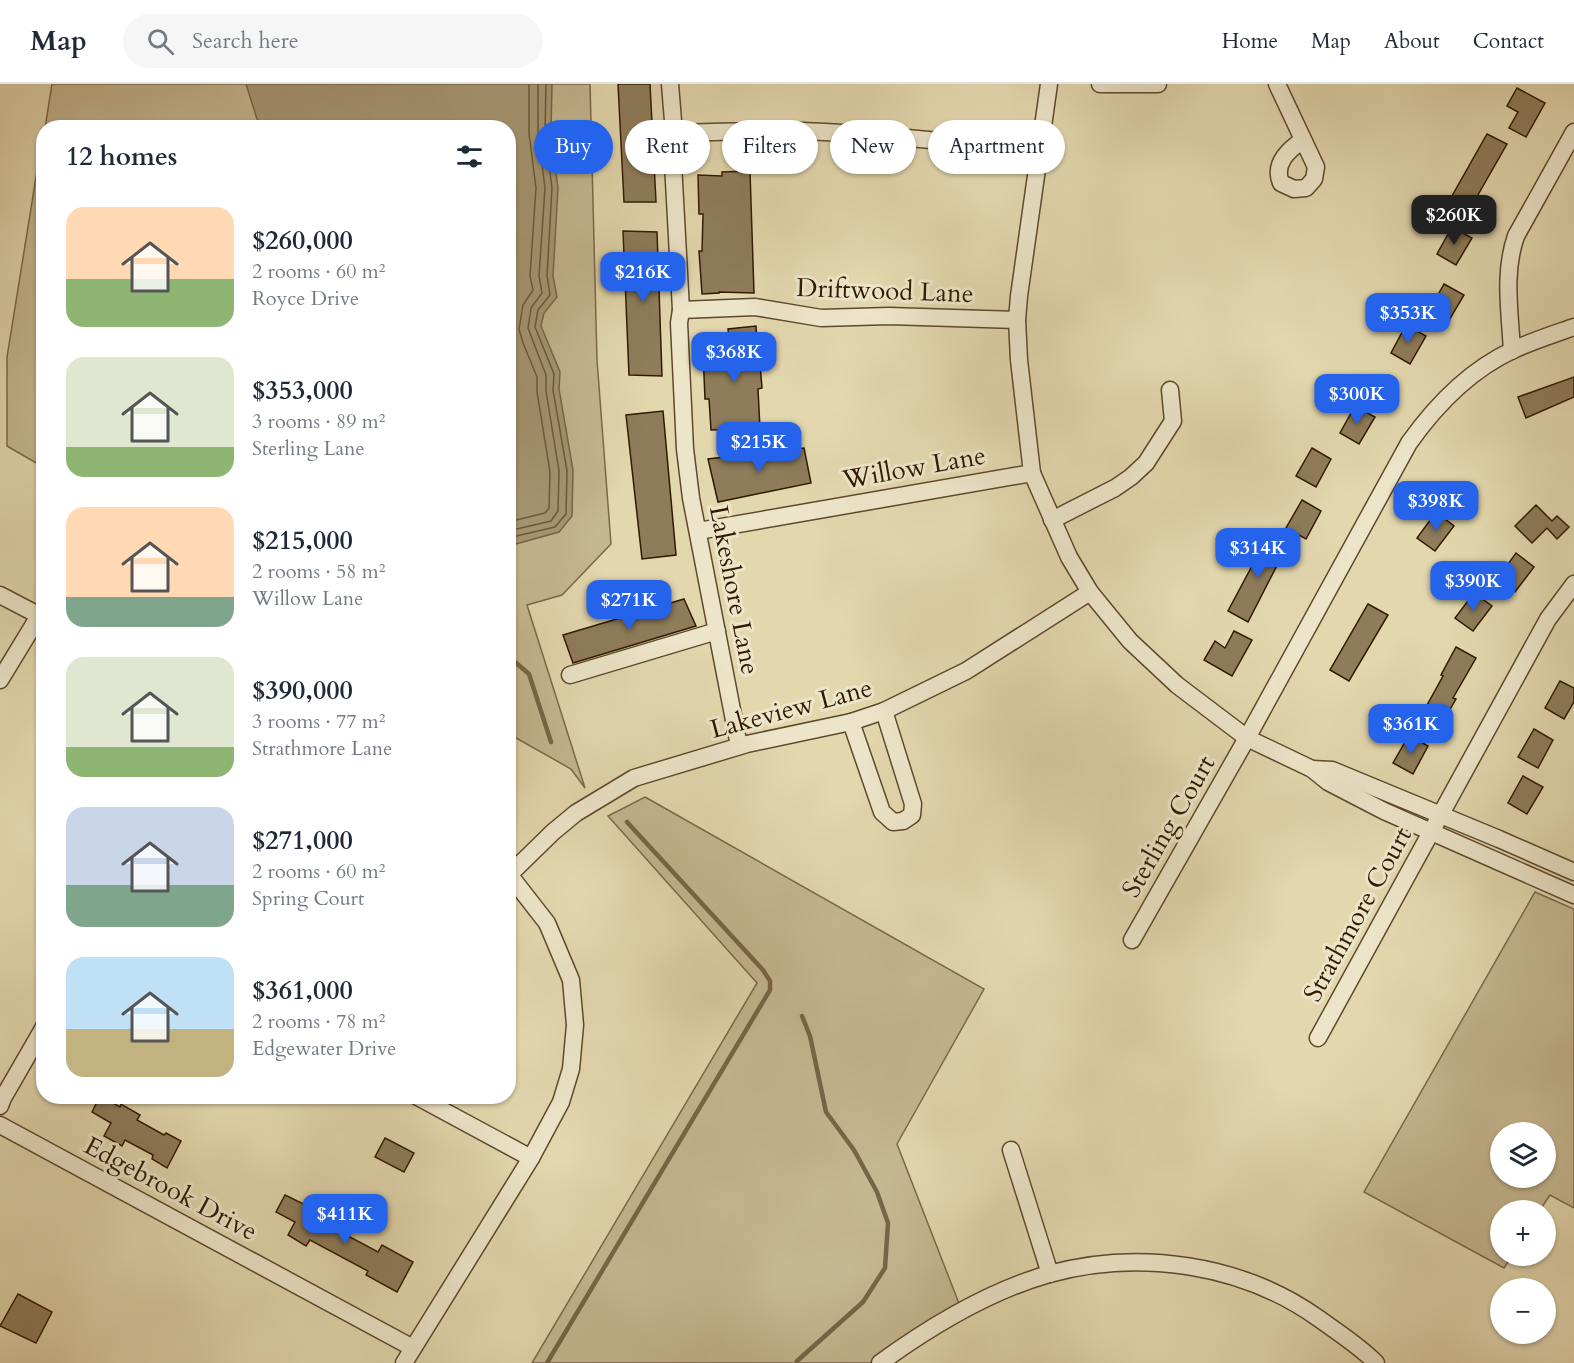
<!DOCTYPE html>
<meta charset="utf-8">
<style>
:root{--surface:#fff;--page:#f6f6f7;--text:#1f2937;--muted:#747a83;--line:#e0e1e3;--accent:#2563eb}
body{margin:0;font-family:Cardo,serif;background:var(--page);color:var(--text);height:100vh;display:flex;flex-direction:column;font-size:22px;white-space:nowrap}
*{box-sizing:border-box;margin:0}
p{font-size:20px;color:var(--muted)}
.icon{flex:none;width:33px;height:33px;fill:none;stroke:currentColor;stroke-width:2;stroke-linecap:round;stroke-linejoin:round}
.map{position:relative;flex:1;overflow:hidden}
.drawer{position:absolute;left:36px;top:36px;width:480px;height:984px;display:flex;flex-direction:column;background:var(--surface);border-radius:24px;box-shadow:0 2px 4px #0004}
.drawer>*{flex:none}
.top-card{position:absolute;left:534px;top:36px;width:570px;height:54px;display:flex;gap:12px}
.buttons{position:absolute;left:1490px;top:1038px;display:grid;gap:12px}
.buttons a{display:grid;place-items:center;width:66px;height:66px;border-radius:50%;background:var(--surface);box-shadow:0 2px 4px #0004;font-size:30px}
.price{position:absolute;translate:-50% -51px;padding:0 14px;border-radius:12px;background:var(--accent);color:#fff;font-size:20px;line-height:39px;filter:drop-shadow(0 2px 3px #0008)}
.price::after{content:'';position:absolute;left:50%;top:36px;width:18px;height:14px;margin-left:-9px;background:inherit;clip-path:polygon(0 0,100% 0,50% 100%)}
.price.selected{background:#222;color:#fff}
ul{padding:0;list-style:none}
li{display:flex;align-items:center;gap:18px;height:150px;padding:0 30px}
li span{display:grid;place-items:center;flex:none;width:168px;height:120px;border-radius:18px;color:#555}
li>.icon{margin-inline-start:auto}
span .icon{width:72px;height:72px;fill:#fffc;stroke-width:1}
li b{font-size:26px}
h2{display:flex;justify-content:space-between;align-items:center;height:72px;padding:0 30px;font-size:26px}
.pill{padding:0 21px;border-radius:27px;background:var(--surface);box-shadow:0 2px 4px #0004;font-size:21px;line-height:54px}
.pill.selected{background:var(--accent);color:#fff}
header{display:flex;align-items:center;gap:36px;box-sizing:border-box;height:84px;padding:0 30px;background:var(--surface);border-bottom:2px solid var(--line)}
header strong{font-size:28px}
nav{display:flex;gap:33px;margin-inline-start:auto;font-size:21px}
.search{width:420px;height:54px;background:var(--page);display:flex;align-items:center;gap:15px;box-sizing:border-box;padding:0 21px;border-radius:33px;color:var(--muted);font-size:22px}
.map>svg:first-child{display:block}
.green{fill:#c5b790;stroke:#7b6848;stroke-width:1.5;fill-rule:evenodd}
.water{fill:#a69773;stroke:#776545;stroke-width:1.5}
.lines{fill:none;stroke-linecap:round;stroke-linejoin:round}
.shore{stroke:#6c583a;stroke-width:1.5}
.stream{stroke:#776545;stroke-width:4.5}
.building{fill:#8e7c5a;stroke:#311a00;stroke-width:1.5}
.minor-casing{stroke:#5e492c;stroke-width:19}
.minor{stroke:#ede5ca;stroke-width:16}
.labels{text-anchor:middle;stroke-width:6;stroke-linejoin:round;paint-order:stroke}
.street-label{font-size:26px;fill:#311a00;stroke:#ede5ca}
</style>
<header>
<strong>Map</strong>
<div class="search"><svg class="icon" aria-label="search" viewBox="0 0 24 24"><circle cx="10" cy="10" r="6"/><path d="M15 15l6 6"/></svg>Search here</div>
<nav><a>Home</a><a>Map</a><a>About</a><a>Contact</a></nav>
</header>
<div class="map">
<svg width="1574" height="1279" viewBox="0 0 1574 1279">
<rect width="100%" height="100%" fill="#e3d7ae"/>
<filter id="stains"><feTurbulence type="fractalNoise" baseFrequency=".00333" numOctaves="4"/><feColorMatrix values="0 0 0 0 .2 0 0 0 0 .09 0 0 0 0 .02 0 0 0 .5 -.17"/></filter>
<radialGradient id="worn" r=".72"><stop offset=".6" stop-color="#630" stop-opacity="0"/><stop offset="1" stop-color="#630" stop-opacity=".3"/></radialGradient>
<g class="green">
<polygon points="52,0 590,0 597,276 611,460 562,511 527,521 585,704 571,685 509,650 508,44 45,44"/>
<polygon points="43,50 43,383 7,362 7,273"/>
<polygon points="645,713 984,905 897,1060 960,1222 870,1279 532,1279 757,899 608,732"/>
<path d="M1535,808L1574,825V1124L1550,1111L1540,1126H1500V1172H1512L1504,1184L1364,1108ZM1500,1048H1545V1094H1500Z"/>
</g>
<polygon class="water" points="246,0 552,0 551,48 558,104 553,192 557,213 544,229 541,242 560,288 559,305 573,386 572,432 559,448 516,460 509,460 508,44 262,43 257,35"/>
<g class="lines">
<g class="shore">
<polyline points="508,438 545,429 549,424 550,388 537,308 537,293 523,259 519,245 523,221 533,206 530,192 536,104 529,49 529,0"/>
<polyline points="508,447 551,437 558,427 559,387 546,307 546,291 528,244 531,224 542,209 539,192 545,104 538,49 538,0"/>
<polyline points="508,454 555,443 566,430 567,387 553,306 554,290 535,243 538,226 550,211 547,192 552,104 545,48 546,0"/>
</g>
<g class="stream">
<polyline points="508,572 529,590 551,658"/>
<polyline points="797,1277 863,1218 885,1184 888,1139 877,1108 854,1066 826,1028 810,952 802,932"/>
<polyline points="547,1279 770,906 770,897 763,886 627,738"/>
</g>
</g>
<g class="building">
<polygon points="618,0 650,0 656,118 624,118"/>
<polygon points="1517,4 1545,19 1526,53 1509,44 1518,28 1507,22"/>
<polygon points="1487,50 1507,60 1467,130 1448,119"/>
<polygon points="750,87 754,209 719,208 719,209 702,210 699,167 702,167 703,130 699,130 698,91 722,92 722,88"/>
<polygon points="1452,143 1472,154 1456,181 1437,170"/>
<polygon points="623,147 657,148 662,292 629,291"/>
<polygon points="1444,200 1464,211 1448,238 1429,227"/>
<polygon points="1406,241 1426,252 1410,280 1391,269"/>
<polygon points="756,242 758,280 760,280 762,304 758,305 760,345 711,346 709,315 705,315 703,268 730,269 728,245"/>
<polygon points="1574,293 1574,313 1526,334 1518,313"/>
<polygon points="1355,322 1375,333 1359,360 1340,349"/>
<polygon points="663,327 676,471 642,475 626,331"/>
<polygon points="804,364 811,399 718,418 708,375"/>
<polygon points="1312,364 1331,375 1316,403 1296,392"/>
<polygon points="1302,416 1321,427 1306,455 1286,444"/>
<polygon points="1536,421 1552,437 1557,432 1569,443 1557,455 1547,444 1532,459 1515,442"/>
<polygon points="1436,428 1454,442 1435,467 1417,454"/>
<polygon points="1268,452 1287,462 1248,538 1228,527"/>
<polygon points="1516,469 1534,483 1515,508 1497,495"/>
<polygon points="1474,509 1492,522 1473,547 1455,534"/>
<polygon points="684,515 696,542 573,579 563,551"/>
<polygon points="1368,520 1388,531 1349,597 1330,586"/>
<polygon points="1234,547 1252,556 1232,592 1204,576 1215,557 1225,564"/>
<polygon points="1456,563 1476,574 1453,614 1456,615 1440,643 1421,632 1443,592 1441,591"/>
<polygon points="1560,597 1574,604 1574,618 1564,635 1545,624"/>
<polygon points="1534,645 1553,656 1538,684 1518,673"/>
<polygon points="1409,651 1428,662 1413,690 1393,679"/>
<polygon points="1523,692 1543,703 1527,730 1508,719"/>
<polygon points="100,1012 120,1023 121,1020 140,1031 137,1036 164,1051 166,1049 181,1057 167,1084 152,1075 153,1071 125,1056 122,1062 104,1052 111,1039 92,1028"/>
<polygon points="385,1054 414,1069 404,1088 375,1073"/>
<polygon points="285,1111 324,1130 320,1137 378,1168 382,1161 413,1178 397,1208 366,1191 368,1187 310,1156 306,1162 288,1151 295,1138 276,1128"/>
<polygon points="18,1210 52,1228 36,1259 0,1242"/>
</g>
<g class="lines">
<defs>
<g id="minor">
<polyline points="670,0 674,49 672,61 681,226 679,239 685,365 691,414 739,662"/>
<polyline points="1049,0 1019,212 1017,236 1019,276 1032,389 1069,473 1090,508 1130,557 1177,601 1247,654 1312,685 1328,698 1384,727 1574,811"/>
<polyline points="1100,0 1158,0"/>
<path d="M1277,0L1316,83L1314,95L1306,104L1294,105L1281,99C1273,80 1288,66 1303,56"/>
<path d="M674,49C716,48 759,46 802,47C881,50 960,59 1039,67"/>
<polyline points="681,226 755,223 821,234 889,232 1017,236"/>
<path d="M1512,267C1510,228 1503,189 1516,152L1574,48"/>
<polyline points="1052,436 1115,404 1131,393 1146,379 1173,337 1170,306"/>
<polyline points="698,447 1032,389"/>
<polyline points="0,511 44,534"/>
<polyline points="570,591 717,547"/>
<polyline points="0,596 39,532"/>
<polyline points="851,638 882,728 893,738 903,737 912,731 913,720 884,627"/>
<polyline points="1312,685 1332,686 1499,755 1574,788"/>
<polyline points="510,790 553,748 576,729 634,694 747,660 851,638 884,627 966,587 1090,508"/>
<path d="M1132,856L1247,654L1409,359C1436,321 1470,286 1513,266C1532,257 1554,250 1574,243"/>
<polyline points="1318,954 1548,535 1574,500"/>
<polyline points="416,1012 531,1074"/>
<polyline points="0,1022 3,1014 44,943"/>
<polyline points="0,1041 413,1264"/>
<polyline points="1011,1066 1050,1190"/>
<polyline points="404,1279 531,1074 561,1018 571,985 575,941 571,896 547,839 508,789"/>
<path d="M880,1279C931,1242 989,1207 1049,1190C1139,1165 1242,1180 1318,1234C1336,1247 1361,1263 1376,1279"/>
</g>
</defs>
<use href="#minor" class="minor-casing"/>
<use href="#minor" class="minor"/>
</g>
<g class="labels">
<g class="street-label">
<text transform="translate(885 206) rotate(2)" y="9">Driftwood Lane</text>
<text transform="translate(914 383) rotate(-10)" y="9">Willow Lane</text>
<text transform="translate(735 506) rotate(79)" y="9">Lakeshore Lane</text>
<text transform="translate(791 624) rotate(-15)" y="9">Lakeview Lane</text>
<text transform="translate(1168 742) rotate(-60)" y="9">Sterling Court</text>
<text transform="translate(1357 830) rotate(-61)" y="9">Strathmore Court</text>
<text transform="translate(171 1104) rotate(28)" y="9">Edgebrook Drive</text>
</g>
</g>
<rect width="100%" height="100%" filter="url(#stains)"/>
<rect width="100%" height="100%" fill="url(#worn)"/>
</svg>
<div class="buttons">
<a><svg class="icon" aria-label="layers" viewBox="0 0 24 24"><path d="M12 4l9 5-9 5-9-5zM3 14l9 5 9-5"/></svg></a>
<a>+</a>
<a>−</a>
</div>
<b class="price selected" style="left:1454px;top:162px">$260K</b>
<b class="price" style="left:643px;top:219px">$216K</b>
<b class="price" style="left:1408px;top:260px">$353K</b>
<b class="price" style="left:734px;top:299px">$368K</b>
<b class="price" style="left:1357px;top:341px">$300K</b>
<b class="price" style="left:759px;top:389px">$215K</b>
<b class="price" style="left:1436px;top:448px">$398K</b>
<b class="price" style="left:1258px;top:495px">$314K</b>
<b class="price" style="left:1473px;top:528px">$390K</b>
<b class="price" style="left:629px;top:547px">$271K</b>
<b class="price" style="left:1411px;top:671px">$361K</b>
<b class="price" style="left:345px;top:1161px">$411K</b>
<div class="top-card">
<a class="pill selected">Buy</a>
<a class="pill">Rent</a>
<a class="pill">Filters</a>
<a class="pill">New</a>
<a class="pill">Apartment</a>
</div>
<section class="drawer">
<h2>12 homes<svg class="icon" aria-label="filters" viewBox="0 0 24 24"><path d="M4 7h16M4 17h16"/><circle cx="9" cy="7" r="2"/><circle cx="15" cy="17" r="2"/></svg></h2>
<ul>
<li><span style="background:linear-gradient(#ffd9b3 60%,#8fb573 0)"><svg class="icon" aria-label="home" viewBox="0 0 24 24"><path d="M3 11l9-7 9 7M6 9v11h12V9"/></svg></span><div><b>$260,000</b><p>2 rooms · 60 m²</p><p>Royce Drive</p></div></li>
<li><span style="background:linear-gradient(#dfe7d0 75%,#8fb573 0)"><svg class="icon" aria-label="home" viewBox="0 0 24 24"><path d="M3 11l9-7 9 7M6 9v11h12V9"/></svg></span><div><b>$353,000</b><p>3 rooms · 89 m²</p><p>Sterling Lane</p></div></li>
<li><span style="background:linear-gradient(#ffd9b3 75%,#7fa58c 0)"><svg class="icon" aria-label="home" viewBox="0 0 24 24"><path d="M3 11l9-7 9 7M6 9v11h12V9"/></svg></span><div><b>$215,000</b><p>2 rooms · 58 m²</p><p>Willow Lane</p></div></li>
<li><span style="background:linear-gradient(#dfe7d0 75%,#8fb573 0)"><svg class="icon" aria-label="home" viewBox="0 0 24 24"><path d="M3 11l9-7 9 7M6 9v11h12V9"/></svg></span><div><b>$390,000</b><p>3 rooms · 77 m²</p><p>Strathmore Lane</p></div></li>
<li><span style="background:linear-gradient(#c9d6e8 65%,#7fa58c 0)"><svg class="icon" aria-label="home" viewBox="0 0 24 24"><path d="M3 11l9-7 9 7M6 9v11h12V9"/></svg></span><div><b>$271,000</b><p>2 rooms · 60 m²</p><p>Spring Court</p></div></li>
<li><span style="background:linear-gradient(#bfe0f5 60%,#c2b280 0)"><svg class="icon" aria-label="home" viewBox="0 0 24 24"><path d="M3 11l9-7 9 7M6 9v11h12V9"/></svg></span><div><b>$361,000</b><p>2 rooms · 78 m²</p><p>Edgewater Drive</p></div></li>
</ul>
</section>
</div>
